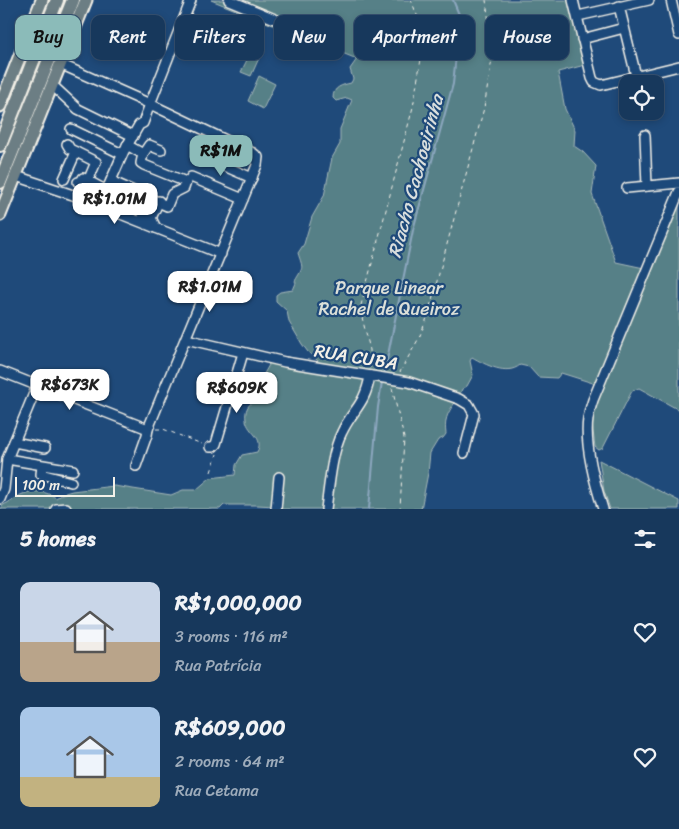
<!DOCTYPE html>
<meta charset="utf-8">
<style>
:root{--surface:#17385c;--page:#244365;--text:#f1f3f6;--muted:#9eacbb;--line:#365272;--accent:#8bbbb9}
body{margin:0;font-family:Sriracha,sans-serif;background:var(--page);color:var(--text);height:100vh;display:flex;flex-direction:column;font-size:19px;white-space:nowrap}
*{box-sizing:border-box;margin:0}
p{font-size:16px;color:var(--muted)}
.icon{flex:none;width:28px;height:28px;fill:none;stroke:currentColor;stroke-width:2;stroke-linecap:round;stroke-linejoin:round}
.map{position:relative;height:509px;overflow:hidden}
.drawer{display:flex;flex-direction:column;background:var(--surface);flex:1}
.drawer>*{flex:none}
.hud{position:absolute;left:15px;top:15px;width:650px;height:45px;display:flex;gap:10px}
.tools{position:absolute;left:619px;top:75px;display:grid;gap:10px}
.tools a{display:grid;place-items:center;width:45px;height:45px;border-radius:10px;background:var(--surface);box-shadow:0 2px 8px #0003,0 0 0 1px var(--line);font-size:25px}
.scale{position:absolute;left:15px;bottom:12px;width:100px;box-sizing:border-box;padding-left:5px;border:2px solid #f4f1e8;border-top:0;font-size:14px;line-height:18px;white-space:nowrap;color:#f4f1e8;-webkit-text-stroke:4px #1f4a7a;paint-order:stroke}
.price{position:absolute;translate:-50% -42px;padding:0 11px;border-radius:10px;background:#fff;color:#222;font-size:16px;line-height:32px;filter:drop-shadow(0 1px 2px #0008)}
.price::after{content:'';position:absolute;left:50%;top:30px;width:15px;height:11px;margin-left:-8px;background:inherit;clip-path:polygon(0 0,100% 0,50% 100%)}
.price.on{background:var(--accent);color:#111}
ul{padding:0;list-style:none}
li{display:flex;align-items:center;gap:15px;height:125px;padding:0 20px}
li span{display:grid;place-items:center;flex:none;width:140px;height:100px;border-radius:10px;color:#555}
li>.icon{margin-inline-start:auto}
span .icon{width:60px;height:60px;fill:#fffc;stroke-width:1}
li b{font-size:21px}
h2{display:flex;justify-content:space-between;align-items:center;height:60px;padding:0 20px;font-size:21px}
.chip{padding:0 18px;border-radius:10px;background:var(--surface);box-shadow:0 2px 8px #0003,0 0 0 1px var(--line);font-size:18px;line-height:45px}
.chip.on{background:var(--accent);color:#111}
.map>svg:first-child{display:block}
.green{fill:#578087;stroke:#a6b8b8}
.lines{fill:none;stroke-linecap:round;stroke-linejoin:round}
.stream{stroke:#8ca7bf;stroke-width:2}
.minor-casing{stroke:#f4f1e8;stroke-width:12}
.major-casing{stroke:#f4f1e8;stroke-width:15}
.highway-casing{stroke:#f4f1e8;stroke-width:16}
.path{stroke:#f4f1e8;stroke-width:1;stroke-dasharray:4 4;stroke-linecap:butt}
.minor{stroke:#1f4a7a;stroke-width:9}
.major{stroke:#6c7e84;stroke-width:11}
.highway{stroke:#6c7e84;stroke-width:12}
.labels{text-anchor:middle;stroke-width:4.5;stroke-linejoin:round;paint-order:stroke}
.park-label{font-size:18px;fill:#dce0d9;stroke:#1f4a7a}
.street-label{font-size:18px;fill:#f4f1e8;stroke:#1f4a7a}
.water-label{font-size:19px;font-style:italic;fill:#dadfde;stroke:#1f4a7a}
</style>
<div class="map">
<svg width="679" height="509" viewBox="0 0 679 509">
<rect width="100%" height="100%" fill="#1f4a7a"/>
<filter id="ink" filterUnits="userSpaceOnUse"><feTurbulence type="fractalNoise" baseFrequency=".02" numOctaves="2"/><feDisplacementMap in="SourceGraphic" scale="10" xChannelSelector="R" yChannelSelector="G"/><feConvolveMatrix kernelMatrix="1 2 1 2 8 2 1 2 1" color-interpolation-filters="sRGB"/></filter>
<g filter="url(#ink)">
<g class="green">
<path d="M211,0H570L585,65L558,72L565,109L575,130L574,146L583,152L596,166L592,194L616,262L644,268L679,200V410L639,388L632,391L603,448L599,450L595,447L592,423L596,384L561,373L557,378L538,377L529,367L520,365C507,376 486,365 472,357L470,361L473,375L467,386L462,389C454,409 443,411 446,434L443,438L438,440L430,453L428,473L421,509H282L275,506L257,505H224L220,509H1L3,505C9,503 12,499 17,497C30,489 44,490 56,498L62,494L72,491L114,486L171,495L183,490H196L210,478L235,475L236,465L242,455L257,452C265,437 248,433 246,420C243,399 262,402 265,387L262,384L261,379L269,365L264,359L324,366L308,352L302,344L289,322L287,311L276,301V295L280,292L293,290L296,283L295,281C304,266 303,269 298,253L304,244L312,217L324,196L332,158L340,144V129L352,100L347,98L336,101L333,98C333,87 342,85 351,83L353,79L350,69L357,59Z"/>
<polygon points="250,54 259,58 251,76 241,72"/>
<polygon points="259,76 275,84 263,109 248,101"/>
<polygon points="599,460 679,501 679,509 610,509 604,491"/>
</g>
<g class="lines">
<g class="stream">
<polyline points="384,375 413,230 453,84 460,17 453,0"/>
<polyline points="369,509 378,407 382,382"/>
</g>
<defs>
<g id="minor">
<polyline points="229,0 299,29"/>
<polyline points="573,0 592,78 594,82 601,85 679,66"/>
<polyline points="671,0 679,35"/>
<polyline points="619,6 636,76"/>
<polyline points="578,16 649,0"/>
<polyline points="582,39 624,28"/>
<polyline points="60,64 150,104 253,153 258,157 257,165 148,429 147,435 136,466"/>
<polyline points="52,85 78,109 133,136"/>
<polyline points="71,129 122,154"/>
<polyline points="645,135 647,186"/>
<polyline points="67,144 70,149 96,162 88,181"/>
<polyline points="143,154 149,145 161,150"/>
<polyline points="199,155 252,178"/>
<polyline points="16,176 73,195 221,254"/>
<polyline points="191,177 243,199"/>
<polyline points="64,179 76,152"/>
<polyline points="111,181 167,206 172,194 184,188 186,182 144,165 141,163 143,154 127,145"/>
<polyline points="78,182 81,183 83,178 105,190"/>
<polyline points="627,188 679,183"/>
<polyline points="97,205 109,185 124,151 139,125 143,123 150,104 191,0"/>
<polyline points="143,215 151,218 156,228"/>
<polyline points="151,218 159,201"/>
<polyline points="186,339 285,362 409,382 459,399 469,405 474,414 464,453"/>
<polyline points="0,371 148,429"/>
<polyline points="14,442 45,448"/>
<polyline points="210,447 213,447 216,444 243,353"/>
<polyline points="7,459 73,470"/>
<polyline points="42,466 41,474 71,482"/>
<polyline points="0,499 4,489 7,459 37,386"/>
<polyline points="56,509 66,508"/>
<polyline points="276,509 279,477"/>
<path d="M326,509C329,487 332,451 342,432C353,409 365,405 370,376"/>
<path d="M603,509C595,484 584,446 588,419C589,413 591,406 593,400L679,192"/>
</g>
<g id="major">
<polyline points="0,106 42,0"/>
<polyline points="0,215 86,0"/>
</g>
<g id="highway">
<polyline points="0,145 57,0"/>
<polyline points="0,182 73,0"/>
</g>
</defs>
<use href="#minor" class="minor-casing"/>
<use href="#major" class="major-casing"/>
<use href="#highway" class="highway-casing"/>
<g class="path">
<polyline points="370,368 370,350 360,309 413,107 423,47 421,25 411,0"/>
<polyline points="400,372 419,338 427,318 484,108 493,53 486,0"/>
<polyline points="392,388 404,438 400,509"/>
<polyline points="156,429 163,429 202,444"/>
<polyline points="211,472 217,454"/>
</g>
<use href="#minor" class="minor"/>
<use href="#major" class="major"/>
<use href="#highway" class="highway"/>
</g>
</g>
<g class="labels">
<g class="park-label">
<text x="389" y="294">Parque Linear<tspan x="389" dy="21">Rachel de Queiroz</tspan></text>
</g>
<g class="street-label">
<text transform="translate(356 357) rotate(9)" y="6">RUA CUBA</text>
</g>
<g class="water-label">
<text transform="translate(415 176) rotate(-75)" y="7">Riacho Cachoeirinha</text>
</g>
</g>
</svg>
<div class="tools">
<a><svg class="icon" aria-label="locate" viewBox="0 0 24 24"><circle cx="12" cy="12" r="6"/><path d="M12 2v4M12 18v4M2 12h4M18 12h4"/></svg></a>
</div>
<div class="scale">100 m</div>
<b class="price on" style="left:221px;top:177px">R$1M</b>
<b class="price" style="left:115px;top:225px">R$1.01M</b>
<b class="price" style="left:210px;top:313px">R$1.01M</b>
<b class="price" style="left:70px;top:411px">R$673K</b>
<b class="price" style="left:237px;top:414px">R$609K</b>
<div class="hud">
<a class="chip on">Buy</a>
<a class="chip">Rent</a>
<a class="chip">Filters</a>
<a class="chip">New</a>
<a class="chip">Apartment</a>
<a class="chip">House</a>
</div>
</div>
<section class="drawer">
<h2>5 homes<svg class="icon" aria-label="filters" viewBox="0 0 24 24"><path d="M4 7h16M4 17h16"/><circle cx="9" cy="7" r="2"/><circle cx="15" cy="17" r="2"/></svg></h2>
<ul>
<li><span style="background:linear-gradient(#c9d6e8 60%,#b9a48a 0)"><svg class="icon" aria-label="home" viewBox="0 0 24 24"><path d="M3 11l9-7 9 7M6 9v11h12V9"/></svg></span><div><b>R$1,000,000</b><p>3 rooms · 116 m²</p><p>Rua Patrícia</p></div><svg class="icon" aria-label="heart" viewBox="0 0 24 24"><path d="M12 20l-8-8c-3-5 5-10 8-4 3-6 11-1 8 4z"/></svg></li>
<li><span style="background:linear-gradient(#a9c7e8 70%,#c2b280 0)"><svg class="icon" aria-label="home" viewBox="0 0 24 24"><path d="M3 11l9-7 9 7M6 9v11h12V9"/></svg></span><div><b>R$609,000</b><p>2 rooms · 64 m²</p><p>Rua Cetama</p></div><svg class="icon" aria-label="heart" viewBox="0 0 24 24"><path d="M12 20l-8-8c-3-5 5-10 8-4 3-6 11-1 8 4z"/></svg></li>
</ul>
</section>
